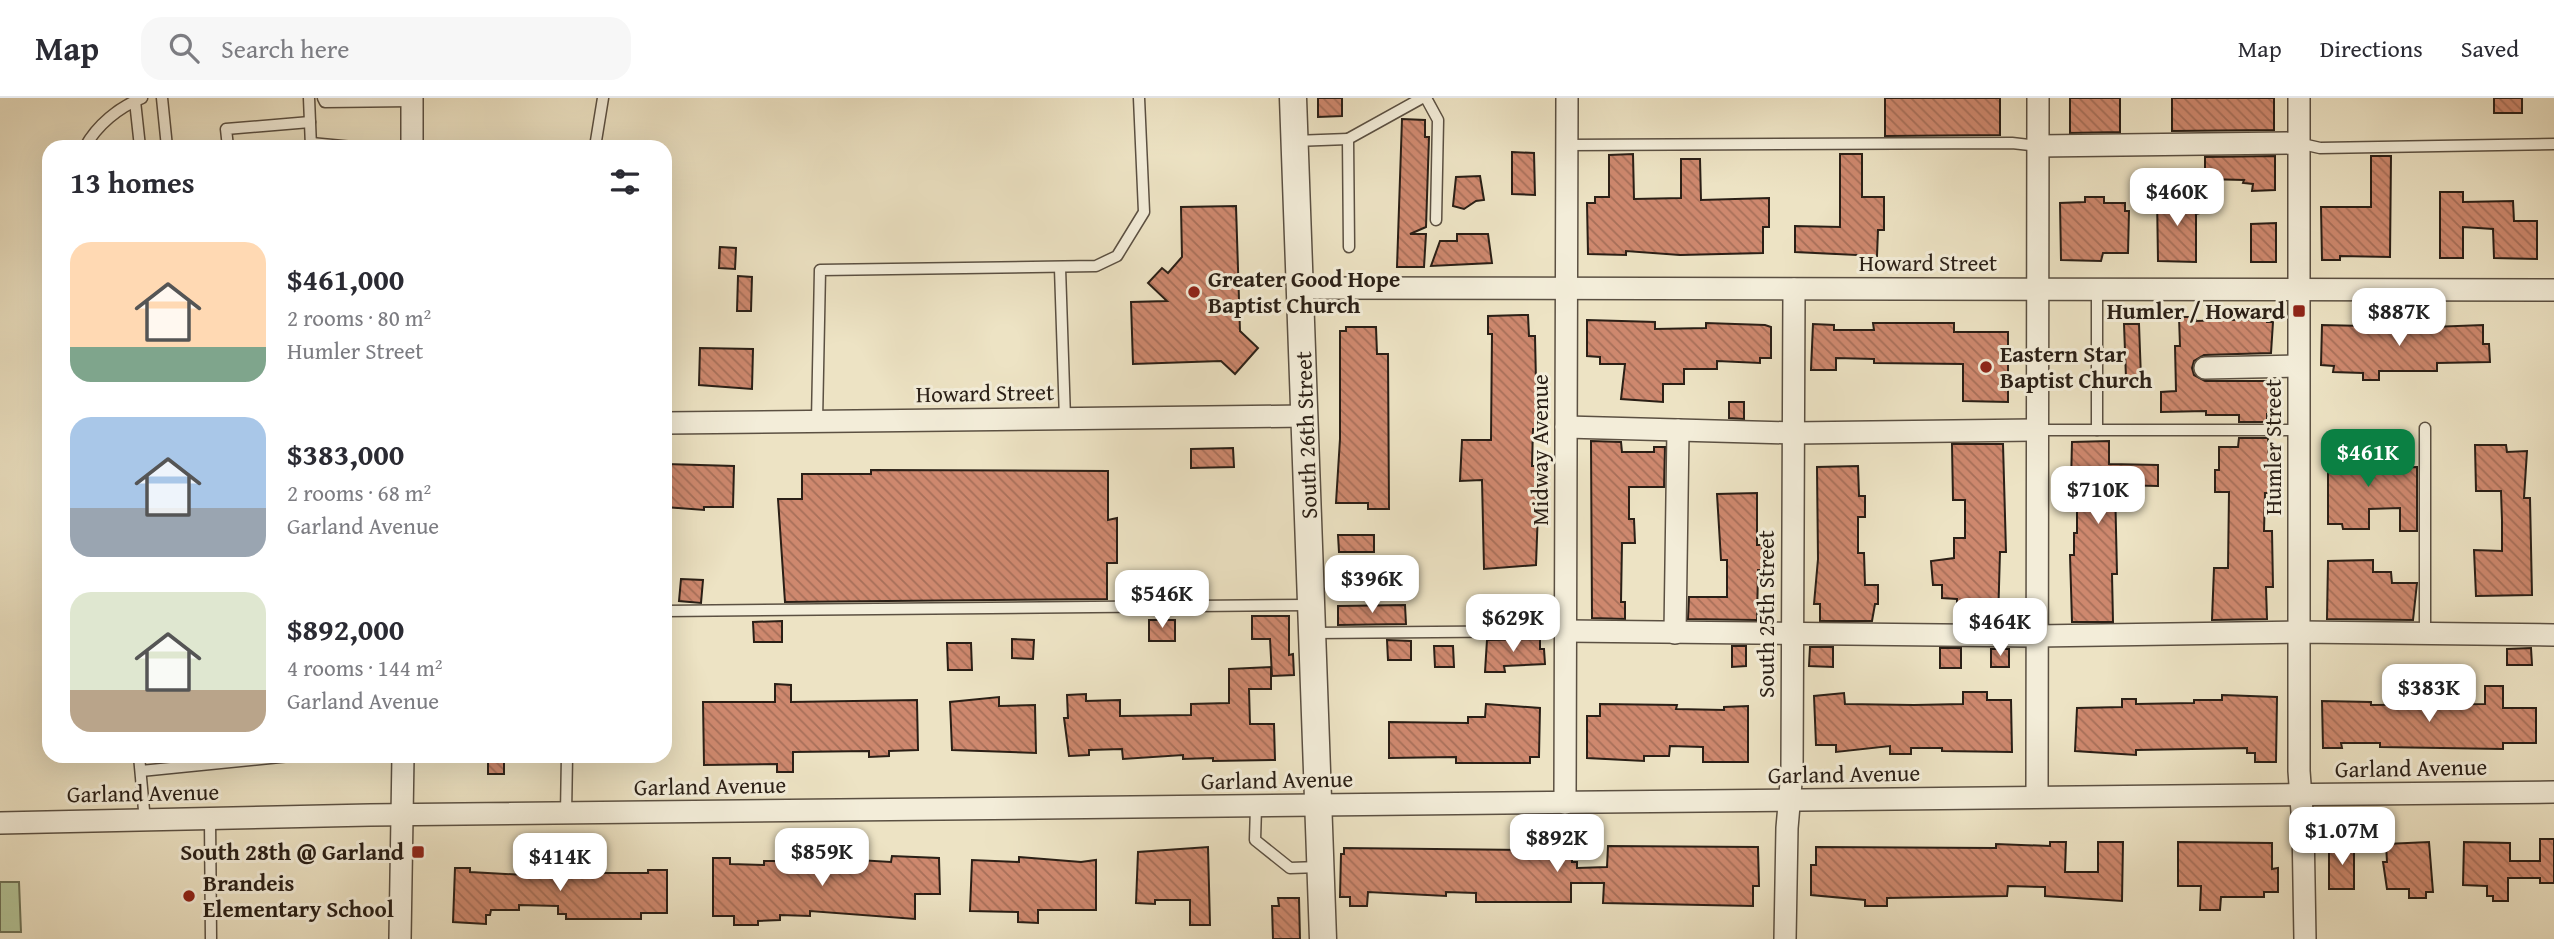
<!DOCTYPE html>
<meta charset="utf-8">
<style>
:root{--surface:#fff;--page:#f7f7f7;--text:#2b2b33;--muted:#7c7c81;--line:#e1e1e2;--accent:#0b8043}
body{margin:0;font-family:"Gentium Book Plus",serif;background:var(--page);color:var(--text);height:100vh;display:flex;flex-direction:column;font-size:26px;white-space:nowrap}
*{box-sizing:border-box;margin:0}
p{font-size:23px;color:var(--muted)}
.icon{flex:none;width:38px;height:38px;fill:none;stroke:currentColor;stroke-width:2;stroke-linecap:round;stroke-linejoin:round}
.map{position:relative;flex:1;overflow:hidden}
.details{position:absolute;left:42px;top:42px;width:630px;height:623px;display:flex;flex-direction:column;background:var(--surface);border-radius:21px;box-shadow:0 7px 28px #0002}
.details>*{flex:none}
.price{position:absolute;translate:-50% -60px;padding:0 16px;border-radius:14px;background:#fff;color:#222;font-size:23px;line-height:46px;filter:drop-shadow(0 2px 4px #0008)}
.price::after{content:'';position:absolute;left:50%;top:42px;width:21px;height:16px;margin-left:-10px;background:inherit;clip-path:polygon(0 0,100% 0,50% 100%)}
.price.selected{background:var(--accent);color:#fff}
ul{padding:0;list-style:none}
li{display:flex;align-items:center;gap:21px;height:175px;padding:0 28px}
li span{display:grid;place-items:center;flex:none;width:196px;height:140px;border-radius:21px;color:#555}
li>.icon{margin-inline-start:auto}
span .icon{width:84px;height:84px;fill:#fffc;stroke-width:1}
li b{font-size:30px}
h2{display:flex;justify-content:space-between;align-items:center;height:84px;padding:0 28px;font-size:30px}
header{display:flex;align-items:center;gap:42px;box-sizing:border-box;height:98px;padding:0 35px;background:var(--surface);border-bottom:2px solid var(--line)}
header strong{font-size:33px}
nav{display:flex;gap:38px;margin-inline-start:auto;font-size:24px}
.search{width:490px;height:63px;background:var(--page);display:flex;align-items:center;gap:18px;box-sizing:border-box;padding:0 24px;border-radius:21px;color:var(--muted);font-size:26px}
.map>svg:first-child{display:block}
.park{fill:#b4c497;stroke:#6f7256;stroke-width:2}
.building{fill:url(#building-back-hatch);stroke:#2a1f16;stroke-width:2}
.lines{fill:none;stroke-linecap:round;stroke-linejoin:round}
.service-casing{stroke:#5b5042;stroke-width:13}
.minor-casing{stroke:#5b5042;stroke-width:24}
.tertiary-casing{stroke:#5b5042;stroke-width:29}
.service{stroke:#f3edd9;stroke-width:10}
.minor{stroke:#f3edd9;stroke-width:21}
.tertiary{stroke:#f3edd9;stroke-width:26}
.poi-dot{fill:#8f2418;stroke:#f3edd9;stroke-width:2.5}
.labels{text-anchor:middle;stroke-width:6;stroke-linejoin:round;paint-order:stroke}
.street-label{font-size:23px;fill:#2a1f16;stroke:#f3edd9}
.poi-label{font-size:23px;font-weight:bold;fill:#2a1f16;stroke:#f3edd9;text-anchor:start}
</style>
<header>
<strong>Map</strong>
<div class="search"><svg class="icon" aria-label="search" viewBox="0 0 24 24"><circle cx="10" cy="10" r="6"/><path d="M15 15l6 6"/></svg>Search here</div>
<nav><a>Map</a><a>Directions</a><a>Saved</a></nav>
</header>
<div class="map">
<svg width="2554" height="841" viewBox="0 0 2554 841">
<defs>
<pattern id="building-back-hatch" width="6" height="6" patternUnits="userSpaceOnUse" patternTransform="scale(1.75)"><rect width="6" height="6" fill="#ce886e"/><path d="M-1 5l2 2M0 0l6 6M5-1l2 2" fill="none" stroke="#a76f59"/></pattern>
</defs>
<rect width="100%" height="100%" fill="#ede3c4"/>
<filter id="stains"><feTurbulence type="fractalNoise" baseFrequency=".00286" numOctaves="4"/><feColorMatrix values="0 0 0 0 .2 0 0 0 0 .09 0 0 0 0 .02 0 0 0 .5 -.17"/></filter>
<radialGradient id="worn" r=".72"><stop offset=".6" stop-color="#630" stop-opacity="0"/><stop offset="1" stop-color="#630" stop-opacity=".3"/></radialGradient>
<polygon class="park" points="0,784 19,784 21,834 0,834"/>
<g class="building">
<polygon points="1318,0 1342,0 1342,18 1318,19"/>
<polygon points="1885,0 2000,0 2000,37 1885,38"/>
<polygon points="2070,0 2120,0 2120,34 2070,35"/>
<polygon points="2172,0 2274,0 2274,32 2172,33"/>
<rect x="2494" y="0" width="28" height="15"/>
<polygon points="1402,21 1425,22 1425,39 1429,39 1426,129 1410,136 1426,136 1424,169 1397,169"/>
<polygon points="1512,54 1534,55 1535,97 1512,96"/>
<polygon points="1633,56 1634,101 1681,100 1681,61 1700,61 1701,102 1769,100 1769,129 1763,129 1763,155 1680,157 1626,153 1626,157 1588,156 1587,105 1595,105 1595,99 1609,99 1609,57"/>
<polygon points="1840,56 1862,56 1862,99 1884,99 1884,132 1878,132 1877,158 1795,154 1795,128 1840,129"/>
<polygon points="2275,58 2275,92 2252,93 2253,86 2243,85 2244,82 2205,81 2205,59"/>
<polygon points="2371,58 2391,58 2390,159 2340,158 2340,162 2322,162 2321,109 2371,109"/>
<polygon points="1480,78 1484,102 1476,103 1464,111 1453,108 1456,79"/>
<polygon points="2440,94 2463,94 2463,104 2513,103 2514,123 2537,123 2537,161 2494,160 2493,131 2463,129 2463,160 2440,160"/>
<polygon points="2157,98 2200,98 2200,115 2196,116 2196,164 2158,163"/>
<polygon points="2085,99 2104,99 2104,105 2125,105 2125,113 2129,113 2128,155 2103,155 2101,163 2061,162 2060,105 2085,104"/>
<polygon points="1236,108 1240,233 1258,250 1235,276 1221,263 1133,266 1131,204 1167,203 1148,185 1162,170 1168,175 1182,159 1181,109"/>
<polygon points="2276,125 2276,164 2251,164 2251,126"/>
<polygon points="1457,136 1488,136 1492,165 1431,168 1440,143 1457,143"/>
<polygon points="720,149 736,150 735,171 719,170"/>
<polygon points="738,178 752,179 751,213 737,213"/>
<polygon points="1522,217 1528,217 1529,238 1535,238 1537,331 1533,331 1532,368 1538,368 1539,384 1536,467 1484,471 1482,382 1460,383 1462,342 1491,342 1492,236 1488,236 1488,218"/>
<polygon points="2179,219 2196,219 2196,223 2267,221 2267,224 2273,224 2271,255 2204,257 2194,263 2192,270 2194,277 2205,283 2276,283 2276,316 2267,316 2267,324 2239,324 2239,317 2206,317 2206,313 2161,314 2161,294 2176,293 2175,248 2180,248"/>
<polygon points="2365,221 2387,221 2387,228 2405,230 2483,227 2483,246 2489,246 2490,264 2437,265 2437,273 2379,273 2379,282 2363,282 2363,275 2333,274 2334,268 2321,267 2322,227 2365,228"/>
<polygon points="1587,222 1655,224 1655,231 1706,230 1706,225 1765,227 1771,229 1771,260 1760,260 1760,265 1717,263 1717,271 1684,271 1684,286 1663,286 1663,304 1621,301 1625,266 1600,266 1600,259 1587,258"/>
<polygon points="1873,225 1954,225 1954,234 2008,234 2008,304 1963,303 1963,266 1874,265 1874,261 1836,260 1836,272 1811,272 1813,226 1834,227 1834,232 1874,232"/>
<polygon points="2124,226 2139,226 2141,280 2126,280"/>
<polygon points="1346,229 1376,229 1377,256 1388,256 1389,411 1368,411 1368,405 1336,405 1340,341 1340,233 1346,233"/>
<polygon points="700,250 753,251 752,291 699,287"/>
<polygon points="1729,304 1744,304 1744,321 1729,320"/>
<polygon points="2239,340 2268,340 2270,395 2265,395 2264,433 2272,433 2273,489 2266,489 2267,521 2212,522 2214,470 2228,470 2229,394 2215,394 2215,372 2219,372 2219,349 2238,349"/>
<polygon points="1591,343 1621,344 1622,354 1654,354 1654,349 1665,349 1664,389 1629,389 1629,421 1634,421 1635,445 1622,445 1621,504 1625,504 1625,521 1592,520"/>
<polygon points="2109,343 2109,366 2158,367 2158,388 2115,387 2117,476 2112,476 2113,524 2072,524 2070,457 2074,457 2074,435 2077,435 2077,406 2072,406 2071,385 2072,344"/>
<polygon points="2328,345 2363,345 2363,370 2417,369 2417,433 2400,433 2400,410 2369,411 2369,431 2343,431 2342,426 2328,426"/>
<polygon points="1952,346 2003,346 2006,454 2000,454 1998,524 1957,524 1957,501 1942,500 1942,487 1933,487 1931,463 1954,460 1954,440 1965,440 1965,402 1953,402"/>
<polygon points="2475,347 2506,347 2507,354 2527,353 2524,400 2530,400 2532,497 2476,498 2474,452 2502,453 2502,422 2501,393 2476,393"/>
<polygon points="1233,350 1234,369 1191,370 1191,351"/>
<polygon points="665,366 734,368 733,409 704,409 704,412 665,409"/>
<polygon points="1858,368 1859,398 1865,398 1865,419 1858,419 1858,455 1864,455 1865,487 1878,487 1878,506 1875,506 1872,523 1820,523 1820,506 1814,506 1818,461 1817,369"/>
<polygon points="871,372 1108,373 1108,422 1117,420 1117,465 1107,465 1107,501 785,504 778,401 802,401 802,376 871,376"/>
<polygon points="1757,395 1757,447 1762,447 1763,472 1758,472 1757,522 1688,521 1689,499 1727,499 1727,462 1721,462 1717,396"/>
<polygon points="1338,437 1374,437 1374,454 1339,454"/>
<polygon points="2373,462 2373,474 2391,474 2392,485 2417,485 2413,522 2327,521 2328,463"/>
<polygon points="681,481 703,482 701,505 679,503"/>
<polygon points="1405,507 1406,526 1338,527 1338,508"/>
<polygon points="1540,511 1540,525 1487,526 1487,512"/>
<polygon points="1252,518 1289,518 1289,557 1293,556 1294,577 1272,578 1270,541 1252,541"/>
<rect x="1149" y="522" width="26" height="21"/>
<polygon points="782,523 782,544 754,544 753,524"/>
<polygon points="1012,541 1034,542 1033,561 1012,560"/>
<polygon points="1540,541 1540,551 1544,551 1545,566 1504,568 1505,574 1485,574 1487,542"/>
<polygon points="1387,542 1411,543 1411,562 1388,562"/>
<polygon points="947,545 971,545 972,572 948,572"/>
<polygon points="1434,548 1453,548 1454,569 1435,569"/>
<polygon points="1732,548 1746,548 1746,568 1732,569"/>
<polygon points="1810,549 1833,549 1833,569 1809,568"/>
<rect x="1940" y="550" width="21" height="20"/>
<polygon points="2531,550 2532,567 2507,567 2507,551"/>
<rect x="1991" y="551" width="18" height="18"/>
<polygon points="1271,569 1271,591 1249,591 1250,626 1274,626 1275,662 1213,663 1213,660 1183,661 1183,657 1123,661 1122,651 1089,652 1089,657 1069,658 1064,620 1068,620 1067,597 1086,596 1086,603 1120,602 1120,618 1191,617 1191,606 1229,605 1229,571"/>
<polygon points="775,586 791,587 791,604 917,602 918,652 889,653 889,658 869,659 869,653 793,654 793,674 777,674 777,666 704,667 703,604 775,604"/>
<polygon points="2485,588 2503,588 2503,610 2536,610 2536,645 2503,645 2503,651 2380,649 2380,645 2341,645 2342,650 2323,650 2322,603 2371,604 2371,607 2485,606"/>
<polygon points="1963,594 1987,594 1987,602 2011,602 2012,654 1942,653 1942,650 1911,650 1911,656 1890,656 1890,648 1836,654 1836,647 1816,647 1814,598 1844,595 1845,606 1914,607 1963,606"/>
<polygon points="2222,597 2277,599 2276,664 2255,664 2255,655 2247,655 2247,650 2136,652 2136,657 2075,653 2077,610 2122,609 2122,601 2136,601 2136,606 2194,605 2194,602 2222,602"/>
<polygon points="999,599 999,608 1035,607 1036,655 952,652 950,604"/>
<polygon points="1486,606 1540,610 1539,659 1530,659 1530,665 1456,665 1456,659 1389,660 1389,624 1468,625 1468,619 1485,619"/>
<polygon points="1600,606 1677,607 1676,611 1724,612 1724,609 1748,608 1748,664 1703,664 1703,649 1670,648 1669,658 1644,658 1644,663 1587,660 1587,618 1600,618"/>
<rect x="488" y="658" width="16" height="18"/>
<polygon points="2540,741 2554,741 2554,785 2540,785 2540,780 2508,780 2508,803 2493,803 2493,798 2487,798 2487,788 2463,787 2464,744 2510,745 2510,763 2540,763"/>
<polygon points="2050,744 2066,744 2065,774 2098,774 2098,744 2123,744 2122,803 2045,798 2045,789 2008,788 2007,798 1887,800 1887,808 1865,808 1865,802 1811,797 1811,767 1816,767 1816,749 1996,750 1996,746 2050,748"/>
<polygon points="2178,744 2272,745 2272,771 2278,770 2278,794 2264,794 2264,799 2221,799 2220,812 2200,812 2201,788 2178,788"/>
<polygon points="2429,744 2433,794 2426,794 2426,800 2409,800 2409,791 2387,791 2383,764 2387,764 2386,746"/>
<polygon points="1527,746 1551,747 1550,752 1572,752 1572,764 1577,764 1577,770 1607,769 1608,748 1758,749 1759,788 1753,788 1753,808 1603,805 1604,785 1571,785 1571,804 1476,804 1476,795 1446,794 1446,798 1368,794 1367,808 1350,808 1350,799 1340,799 1341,756 1344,756 1344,750 1526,752"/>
<rect x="2329" y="747" width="25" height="44"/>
<polygon points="1208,749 1210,827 1190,827 1190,802 1155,802 1155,806 1136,805 1138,754"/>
<polygon points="790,758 891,764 892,758 939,760 940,796 915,796 915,821 810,813 810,818 780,817 780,822 758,823 758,827 734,827 734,818 713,818 713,760 730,760 730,766 764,767 764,763 790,763"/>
<polygon points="1019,759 1081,764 1096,762 1096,812 1038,812 1038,825 1018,824 1018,814 970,813 972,762 1019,764"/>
<polygon points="524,769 595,771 595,775 648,775 648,772 667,772 667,815 641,815 641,821 566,821 566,816 558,816 558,808 519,807 519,812 491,812 490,817 486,817 486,826 453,824 455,770 470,770 470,774 524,777"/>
<polygon points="1278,800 1299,800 1300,841 1273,841 1272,808 1279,808"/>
</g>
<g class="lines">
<defs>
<g id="service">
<polyline points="162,0 167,49"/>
<polyline points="309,0 311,49"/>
<polyline points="323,0 325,4 412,3"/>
<polyline points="1426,0 1438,22 1436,122"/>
<polyline points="135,3 140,49"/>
<polyline points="1294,43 1348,41"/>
<polyline points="311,45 353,49"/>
<polyline points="2298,45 2320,50 2554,46"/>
<polyline points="1566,47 2012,45 2038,48"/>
<path d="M85,49C97,27 119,9 142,0"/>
<polyline points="228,49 226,31 310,24"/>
<polyline points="595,49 603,0"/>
<polyline points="1349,149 1348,41 1422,0"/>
<polyline points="1060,170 1065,321"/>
<polyline points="817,323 820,172 1096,168 1117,158 1144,114 1139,0"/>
<polyline points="2425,330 2425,535"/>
<polyline points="2038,332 2299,332"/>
<polyline points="2097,332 2097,191"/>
<polyline points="665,513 1310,507"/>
<polyline points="1312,535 1566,533"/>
<polyline points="139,658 145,723"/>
<polyline points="141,673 290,658"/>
<polyline points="1256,709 1255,742 1290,770 1320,769"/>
<polyline points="566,716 567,658"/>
<polyline points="210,721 211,841"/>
</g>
<g id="minor">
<polyline points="2299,0 2299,673 2303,727 2305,841"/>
<polyline points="2038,48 2298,45"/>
<polyline points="412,49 412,0"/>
<polyline points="1301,190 2554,192"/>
<polyline points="2205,270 2298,268"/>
<polyline points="665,325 1305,318"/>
<polyline points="1566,329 1793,335 2038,332"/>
<polyline points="1566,533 2036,538 2299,534 2554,537"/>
<polyline points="1675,535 1678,332"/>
<polyline points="2037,699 2038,0"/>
<polyline points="1565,705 1567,0"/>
<polyline points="0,725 370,717 2554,694"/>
<polyline points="400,841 403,658"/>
<polyline points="1785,841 1787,730 1792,673 1794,191"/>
</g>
<polyline id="tertiary" points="1293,0 1323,841"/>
</defs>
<use href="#service" class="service-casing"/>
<use href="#minor" class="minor-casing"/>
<use href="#tertiary" class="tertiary-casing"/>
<use href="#service" class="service"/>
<use href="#minor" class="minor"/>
<use href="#tertiary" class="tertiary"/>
</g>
<g class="poi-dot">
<circle cx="1194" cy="194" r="7"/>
<rect x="2292" y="206" width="14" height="14" rx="3.5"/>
<circle cx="1986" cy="269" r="7"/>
<rect x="411" y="747" width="14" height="14" rx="3.5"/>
<circle cx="189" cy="798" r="7"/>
</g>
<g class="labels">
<g class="street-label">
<text x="1928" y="173">Howard Street</text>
<text transform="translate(985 295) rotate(-1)" y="8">Howard Street</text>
<text transform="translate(1306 337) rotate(-92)" y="8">South 26th Street</text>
<text transform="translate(2273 349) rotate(-90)" y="8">Humler Street</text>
<text transform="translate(1540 352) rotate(-90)" y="8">Midway Avenue</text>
<text transform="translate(1766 516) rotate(-90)" y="8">South 25th Street</text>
<text transform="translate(2411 670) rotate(-1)" y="8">Garland Avenue</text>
<text transform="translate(1844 676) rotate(-1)" y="8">Garland Avenue</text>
<text transform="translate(1277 682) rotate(-1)" y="8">Garland Avenue</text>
<text transform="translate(710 688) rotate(-1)" y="8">Garland Avenue</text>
<text transform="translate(143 695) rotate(-1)" y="8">Garland Avenue</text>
</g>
<g class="poi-label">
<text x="1208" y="189">Greater Good Hope<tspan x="1208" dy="26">Baptist Church</tspan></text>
<text x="2285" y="221" text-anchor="end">Humler / Howard</text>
<text x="2000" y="264">Eastern Star<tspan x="2000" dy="26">Baptist Church</tspan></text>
<text x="404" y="762" text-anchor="end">South 28th @ Garland</text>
<text x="203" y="793">Brandeis<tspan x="203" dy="26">Elementary School</tspan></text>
</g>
</g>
<rect width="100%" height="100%" filter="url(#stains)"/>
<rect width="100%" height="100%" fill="url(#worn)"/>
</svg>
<b class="price" style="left:2177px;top:130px">$460K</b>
<b class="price" style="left:2399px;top:250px">$887K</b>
<b class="price selected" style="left:2368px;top:391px">$461K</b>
<b class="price" style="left:2098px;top:428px">$710K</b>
<b class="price" style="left:1372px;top:517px">$396K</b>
<b class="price" style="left:1162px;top:532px">$546K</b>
<b class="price" style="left:1513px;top:556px">$629K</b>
<b class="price" style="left:2000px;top:560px">$464K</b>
<b class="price" style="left:2429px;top:626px">$383K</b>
<b class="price" style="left:2342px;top:769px">$1.07M</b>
<b class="price" style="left:1557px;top:776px">$892K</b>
<b class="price" style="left:822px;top:790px">$859K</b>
<b class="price" style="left:560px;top:795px">$414K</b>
<section class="details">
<h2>13 homes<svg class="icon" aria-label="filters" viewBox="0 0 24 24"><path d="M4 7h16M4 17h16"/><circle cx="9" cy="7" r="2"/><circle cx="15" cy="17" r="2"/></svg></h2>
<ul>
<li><span style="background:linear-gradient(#ffd9b3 75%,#7fa58c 0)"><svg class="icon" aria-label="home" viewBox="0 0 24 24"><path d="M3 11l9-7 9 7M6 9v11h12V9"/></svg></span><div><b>$461,000</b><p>2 rooms · 80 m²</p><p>Humler Street</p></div></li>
<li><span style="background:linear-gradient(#a9c7e8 65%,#9aa5b1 0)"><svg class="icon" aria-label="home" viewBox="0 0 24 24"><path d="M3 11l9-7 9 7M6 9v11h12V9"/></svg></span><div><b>$383,000</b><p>2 rooms · 68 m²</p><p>Garland Avenue</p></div></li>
<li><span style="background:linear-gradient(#dfe7d0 70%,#b9a48a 0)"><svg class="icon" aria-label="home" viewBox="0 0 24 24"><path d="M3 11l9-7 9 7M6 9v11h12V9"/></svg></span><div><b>$892,000</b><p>4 rooms · 144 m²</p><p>Garland Avenue</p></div></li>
</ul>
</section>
</div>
